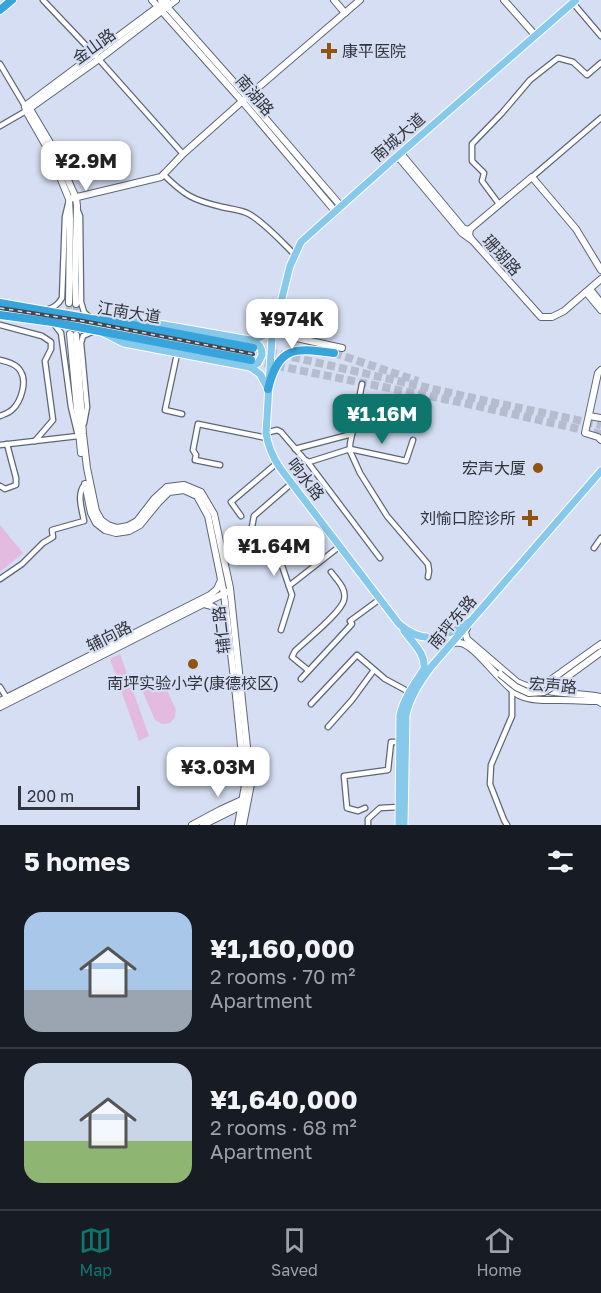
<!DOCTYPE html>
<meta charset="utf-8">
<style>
:root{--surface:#171b24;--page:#242831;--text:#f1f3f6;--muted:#9ea1a6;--line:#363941;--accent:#0f766e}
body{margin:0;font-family:"Golos Text","Noto Sans SC",sans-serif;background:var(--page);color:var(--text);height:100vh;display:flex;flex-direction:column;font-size:22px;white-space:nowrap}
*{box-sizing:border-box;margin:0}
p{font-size:20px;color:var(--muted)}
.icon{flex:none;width:33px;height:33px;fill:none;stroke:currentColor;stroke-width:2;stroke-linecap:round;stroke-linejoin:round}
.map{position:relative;height:825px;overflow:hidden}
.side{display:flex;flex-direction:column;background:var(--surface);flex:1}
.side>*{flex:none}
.scale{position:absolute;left:18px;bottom:15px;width:122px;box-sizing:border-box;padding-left:6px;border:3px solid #31343c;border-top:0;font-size:16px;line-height:21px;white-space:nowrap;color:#31343c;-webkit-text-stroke:4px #d5def2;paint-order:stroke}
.price{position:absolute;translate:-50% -51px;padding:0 14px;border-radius:12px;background:#fff;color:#222;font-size:20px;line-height:39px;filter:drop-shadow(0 2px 3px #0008)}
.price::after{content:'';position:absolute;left:50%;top:36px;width:18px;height:14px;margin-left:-9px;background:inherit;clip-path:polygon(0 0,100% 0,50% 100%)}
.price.on{background:var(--accent);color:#fff}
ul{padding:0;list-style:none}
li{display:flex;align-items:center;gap:18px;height:150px;padding:0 24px}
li+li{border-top:2px solid var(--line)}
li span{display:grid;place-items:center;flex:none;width:168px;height:120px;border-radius:18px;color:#555}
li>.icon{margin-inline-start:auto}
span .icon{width:72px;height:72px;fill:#fffc;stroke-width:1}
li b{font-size:26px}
h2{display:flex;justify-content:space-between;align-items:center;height:72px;padding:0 24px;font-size:26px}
.menu{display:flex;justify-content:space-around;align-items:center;height:84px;border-top:2px solid var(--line);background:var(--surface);font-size:16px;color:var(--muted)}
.menu a{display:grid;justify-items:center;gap:3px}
.menu .on{color:var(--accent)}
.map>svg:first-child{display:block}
.green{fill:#e4bbe0}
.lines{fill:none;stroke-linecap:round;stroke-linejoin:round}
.secondary-tunnel{stroke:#b4bcce;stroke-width:6;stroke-dasharray:6 3;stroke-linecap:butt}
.highway-tunnel{stroke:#b4bcce;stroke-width:8;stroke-dasharray:8 4;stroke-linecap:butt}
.street-casing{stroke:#5e6676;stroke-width:7}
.secondary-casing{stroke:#5e6676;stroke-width:8}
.primary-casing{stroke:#fff;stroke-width:9}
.highway-casing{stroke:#fff;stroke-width:10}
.street{stroke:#fff;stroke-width:4.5}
.secondary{stroke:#fff;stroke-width:6}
.primary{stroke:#87c9ea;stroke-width:7}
.highway{stroke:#37a5dc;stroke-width:8}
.rail-casing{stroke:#42464f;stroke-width:4}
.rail{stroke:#d5def2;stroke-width:1.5;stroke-dasharray:4.5;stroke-linecap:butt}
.secondary-bridge-casing{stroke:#5e6676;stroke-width:8;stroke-linecap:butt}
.secondary-bridge{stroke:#fff;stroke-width:6}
.poi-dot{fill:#8f5511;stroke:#d5def2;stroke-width:2}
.labels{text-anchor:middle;stroke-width:4.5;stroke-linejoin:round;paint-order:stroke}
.street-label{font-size:16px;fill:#31343c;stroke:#d5def2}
.poi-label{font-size:16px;fill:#31343c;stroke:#d5def2;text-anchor:end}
</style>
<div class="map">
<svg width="601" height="825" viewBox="0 0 601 825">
<rect width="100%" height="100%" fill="#d5def2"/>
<g class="green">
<polygon points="0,525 23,553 0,572"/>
<polygon points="120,654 149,736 139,741 110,659"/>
<polygon points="152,675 156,676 162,680 176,710 175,717 170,723 162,724 155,720 142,690 143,682 148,677"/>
</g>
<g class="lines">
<g class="secondary-tunnel">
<polyline points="69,303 70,334"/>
<polyline points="76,304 76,329"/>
</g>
<g class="highway-tunnel">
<polyline points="257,349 482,400 601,425"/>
<polyline points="334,353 418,381"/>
<polyline points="253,361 459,402 601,434"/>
</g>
<defs>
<g id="street">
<polyline points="43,0 95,55 183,154"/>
<polyline points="573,3 601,36"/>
<polyline points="0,64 25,106"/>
<polyline points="0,126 26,111"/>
<path d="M163,174C185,196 193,200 222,207C231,209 242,210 249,214C265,223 281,241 294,254"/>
<polyline points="532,177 601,118"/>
<polyline points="499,204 482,181 484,173 472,161 472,144 502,113 530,80 558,58 573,62 587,75 601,63"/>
<polyline points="78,211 80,216 81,302 84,312 89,317"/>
<path d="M46,310C54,307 58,305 62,298L65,217L68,204"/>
<polyline points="0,325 42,336 51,342 51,349 45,361 53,420 35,441"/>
<polyline points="177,354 165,410 182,414"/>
<path d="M0,360C8,362 17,364 21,372C27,382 21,401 13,409C9,413 5,414 0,416"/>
<polyline points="362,384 350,444 350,451 360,473 387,516 428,564 429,571 428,577"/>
<polyline points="84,423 87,407 81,343 83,336 94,331"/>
<polyline points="266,433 277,430 281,432 305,460 309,462 350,449 406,461 413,440"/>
<polyline points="0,445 78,436 71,407 61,333 54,324"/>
<polyline points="295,449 352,434"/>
<polyline points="307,461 380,558"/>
<polyline points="220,465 195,460 196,455 193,450 198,424 267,438"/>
<polyline points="0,486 5,489 16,485 16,478 7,444"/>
<polyline points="241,516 231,502 277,463"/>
<polyline points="252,527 279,557 292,595 281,630"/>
<polyline points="245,536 252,527 254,516 292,483"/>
<polyline points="594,548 601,538"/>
<path d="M0,579L22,564L43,543L53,537L52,530L84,521C82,509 76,494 85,484"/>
<polyline points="289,586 340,546"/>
<path d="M308,670L292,657L295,651C305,641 341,613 344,600C347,589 337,580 331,572"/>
<polyline points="301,679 352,624 350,621 380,599"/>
<polyline points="0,687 8,700"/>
<polyline points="311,704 357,655 385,679 409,692"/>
<polyline points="328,727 352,700 374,670"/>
<polyline points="365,808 358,811 347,808 344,776 388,770 391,742 400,742"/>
<polyline points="368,825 368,819 380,808 399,807"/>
<polyline points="507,825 504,820 490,784 491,765 512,716 512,690"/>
</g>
<g id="secondary">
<polyline points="152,0 242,101 335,211"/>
<polyline points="161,0 247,97 340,205"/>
<polyline points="334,0 345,13"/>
<polyline points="504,0 535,35"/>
<polyline points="25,106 30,109 55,151 76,198 77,206 75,278 76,304"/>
<polyline points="25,106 26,111 50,153 69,199 70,219 69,303"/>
<polyline points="25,106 167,0"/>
<polyline points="26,111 99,59 176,0"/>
<polyline points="403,151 403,156 463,228 467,230 470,229"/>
<polyline points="395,158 400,159 462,233 473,241 541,317 552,317 564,311 601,279"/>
<polyline points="69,199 161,177 183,154 247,97 360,0"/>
<polyline points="472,240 469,235 470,229 532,177 576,229 601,270"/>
<polyline points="590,289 601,303"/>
<polyline points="586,292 601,310"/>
<path d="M279,313C280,324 281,331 292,337L342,348"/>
<polyline points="70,334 81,453"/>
<polyline points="76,335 83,434 87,468 96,511 101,520 108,525 117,528 128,526 137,521 154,499 167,487 184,485 201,492 214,514 230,588 251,784 243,825"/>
<polyline points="601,370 598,373 585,433 598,437 601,440"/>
<polyline points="589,416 601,418"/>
<polyline points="85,484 91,513 96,523 105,530 116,533 129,531 140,525 158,503 169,492 184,490 197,496 208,516 224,594 236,696 245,785 238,825"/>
<path d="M204,604C215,606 220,611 226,620"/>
<path d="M467,628L465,632L467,639L517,682C543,695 573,692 601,697"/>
<path d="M451,644C454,643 457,642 460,643C475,644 502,686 519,695C532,701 546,700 560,700C573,700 585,701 598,701L601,703"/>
<polyline points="538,689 601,644"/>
<polyline points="0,701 210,595 217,589 221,580"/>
<polyline points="0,707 227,592"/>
<polyline points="192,825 220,810 242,800 244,801"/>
<polyline points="203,825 243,805"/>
</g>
<g id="primary">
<path d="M119,321L136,320L250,340C261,339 269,333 274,324"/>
<polyline points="104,333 124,343 250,367 260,374 267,387"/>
<path d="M250,367L258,363L262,355C262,347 259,343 250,340"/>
<path d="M469,622C444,638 424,646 399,624L280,468C272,456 268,447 266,433L272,338L290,266L301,242L395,158L576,0"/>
<path d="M399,825L400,715C404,698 414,684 424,669C426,654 413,643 404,631"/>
<path d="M404,825L406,715C410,697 420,682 431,667L601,471"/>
</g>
<g id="highway">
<polyline points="0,10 12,0"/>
<polyline points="0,303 91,319 111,321 253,348"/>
<polyline points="0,315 52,322 251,360"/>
<path d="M268,389C279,345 295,348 334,353"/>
</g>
</defs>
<use href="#street" class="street-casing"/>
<use href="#secondary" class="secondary-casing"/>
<use href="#primary" class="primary-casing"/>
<use href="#highway" class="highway-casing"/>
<use href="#street" class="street"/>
<use href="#secondary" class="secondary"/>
<use href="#primary" class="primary"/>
<use href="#highway" class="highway"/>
<defs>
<polyline id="rail" points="0,308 83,321 253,354"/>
</defs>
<use href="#rail" class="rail-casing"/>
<use href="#rail" class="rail"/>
<defs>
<polyline id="secondary-bridge" points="500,674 516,687 529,693 544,692 560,682 601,652"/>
</defs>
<use href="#secondary-bridge" class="secondary-bridge-casing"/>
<use href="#secondary-bridge" class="secondary-bridge"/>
</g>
<g class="poi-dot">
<path d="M326 42h6v6h6v6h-6v6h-6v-6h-6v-6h6z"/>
<circle cx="538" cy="468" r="6"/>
<path d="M527 509h6v6h6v6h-6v6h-6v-6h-6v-6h6z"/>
<circle cx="193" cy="664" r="6"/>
</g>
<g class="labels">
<g class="street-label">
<text transform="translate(94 46) rotate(-36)" y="6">金山路</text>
<text transform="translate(255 95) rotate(49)" y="6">南湖路</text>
<text transform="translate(398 137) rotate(-41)" y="6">南城大道</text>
<text transform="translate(502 255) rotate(48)" y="6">珊瑚路</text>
<text transform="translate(129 312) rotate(9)" y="6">江南大道</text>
<text transform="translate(306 479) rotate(52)" y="6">响水路</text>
<text transform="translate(452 622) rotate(-50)" y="6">南坪东路</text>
<text transform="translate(221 630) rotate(-97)" y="6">辅仁路</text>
<text transform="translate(109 636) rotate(-27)" y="6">辅向路</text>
<text transform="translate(553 685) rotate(5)" y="6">宏声路</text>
</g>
<g class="poi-label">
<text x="342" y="57" text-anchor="start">康平医院</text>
<text x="526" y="474">宏声大厦</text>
<text x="516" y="524">刘愉口腔诊所</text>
<text x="193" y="689" text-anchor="middle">南坪实验小学(康德校区)</text>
</g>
</g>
</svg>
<div class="scale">200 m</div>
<b class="price" style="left:86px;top:192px">¥2.9M</b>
<b class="price" style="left:292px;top:350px">¥974K</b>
<b class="price on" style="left:382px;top:445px">¥1.16M</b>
<b class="price" style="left:274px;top:577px">¥1.64M</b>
<b class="price" style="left:218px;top:798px">¥3.03M</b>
</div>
<section class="side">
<h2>5 homes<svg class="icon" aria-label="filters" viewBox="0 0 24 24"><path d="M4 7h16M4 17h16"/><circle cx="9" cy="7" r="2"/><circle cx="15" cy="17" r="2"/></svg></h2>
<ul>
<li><span style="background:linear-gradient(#a9c7e8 65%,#9aa5b1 0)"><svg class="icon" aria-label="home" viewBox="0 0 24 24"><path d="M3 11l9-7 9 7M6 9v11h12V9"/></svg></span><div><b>¥1,160,000</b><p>2 rooms · 70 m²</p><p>Apartment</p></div></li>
<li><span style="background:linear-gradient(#c9d6e8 65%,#8fb573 0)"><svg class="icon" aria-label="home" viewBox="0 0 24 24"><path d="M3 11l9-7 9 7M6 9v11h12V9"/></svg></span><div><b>¥1,640,000</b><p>2 rooms · 68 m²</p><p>Apartment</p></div></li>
</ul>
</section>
<nav class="menu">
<a class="on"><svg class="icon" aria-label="map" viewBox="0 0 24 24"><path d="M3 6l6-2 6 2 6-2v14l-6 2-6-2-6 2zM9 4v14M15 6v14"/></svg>Map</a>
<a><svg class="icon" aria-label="saved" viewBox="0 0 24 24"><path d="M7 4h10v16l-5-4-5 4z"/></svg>Saved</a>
<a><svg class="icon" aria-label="home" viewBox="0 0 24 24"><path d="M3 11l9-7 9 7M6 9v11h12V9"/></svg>Home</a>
</nav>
